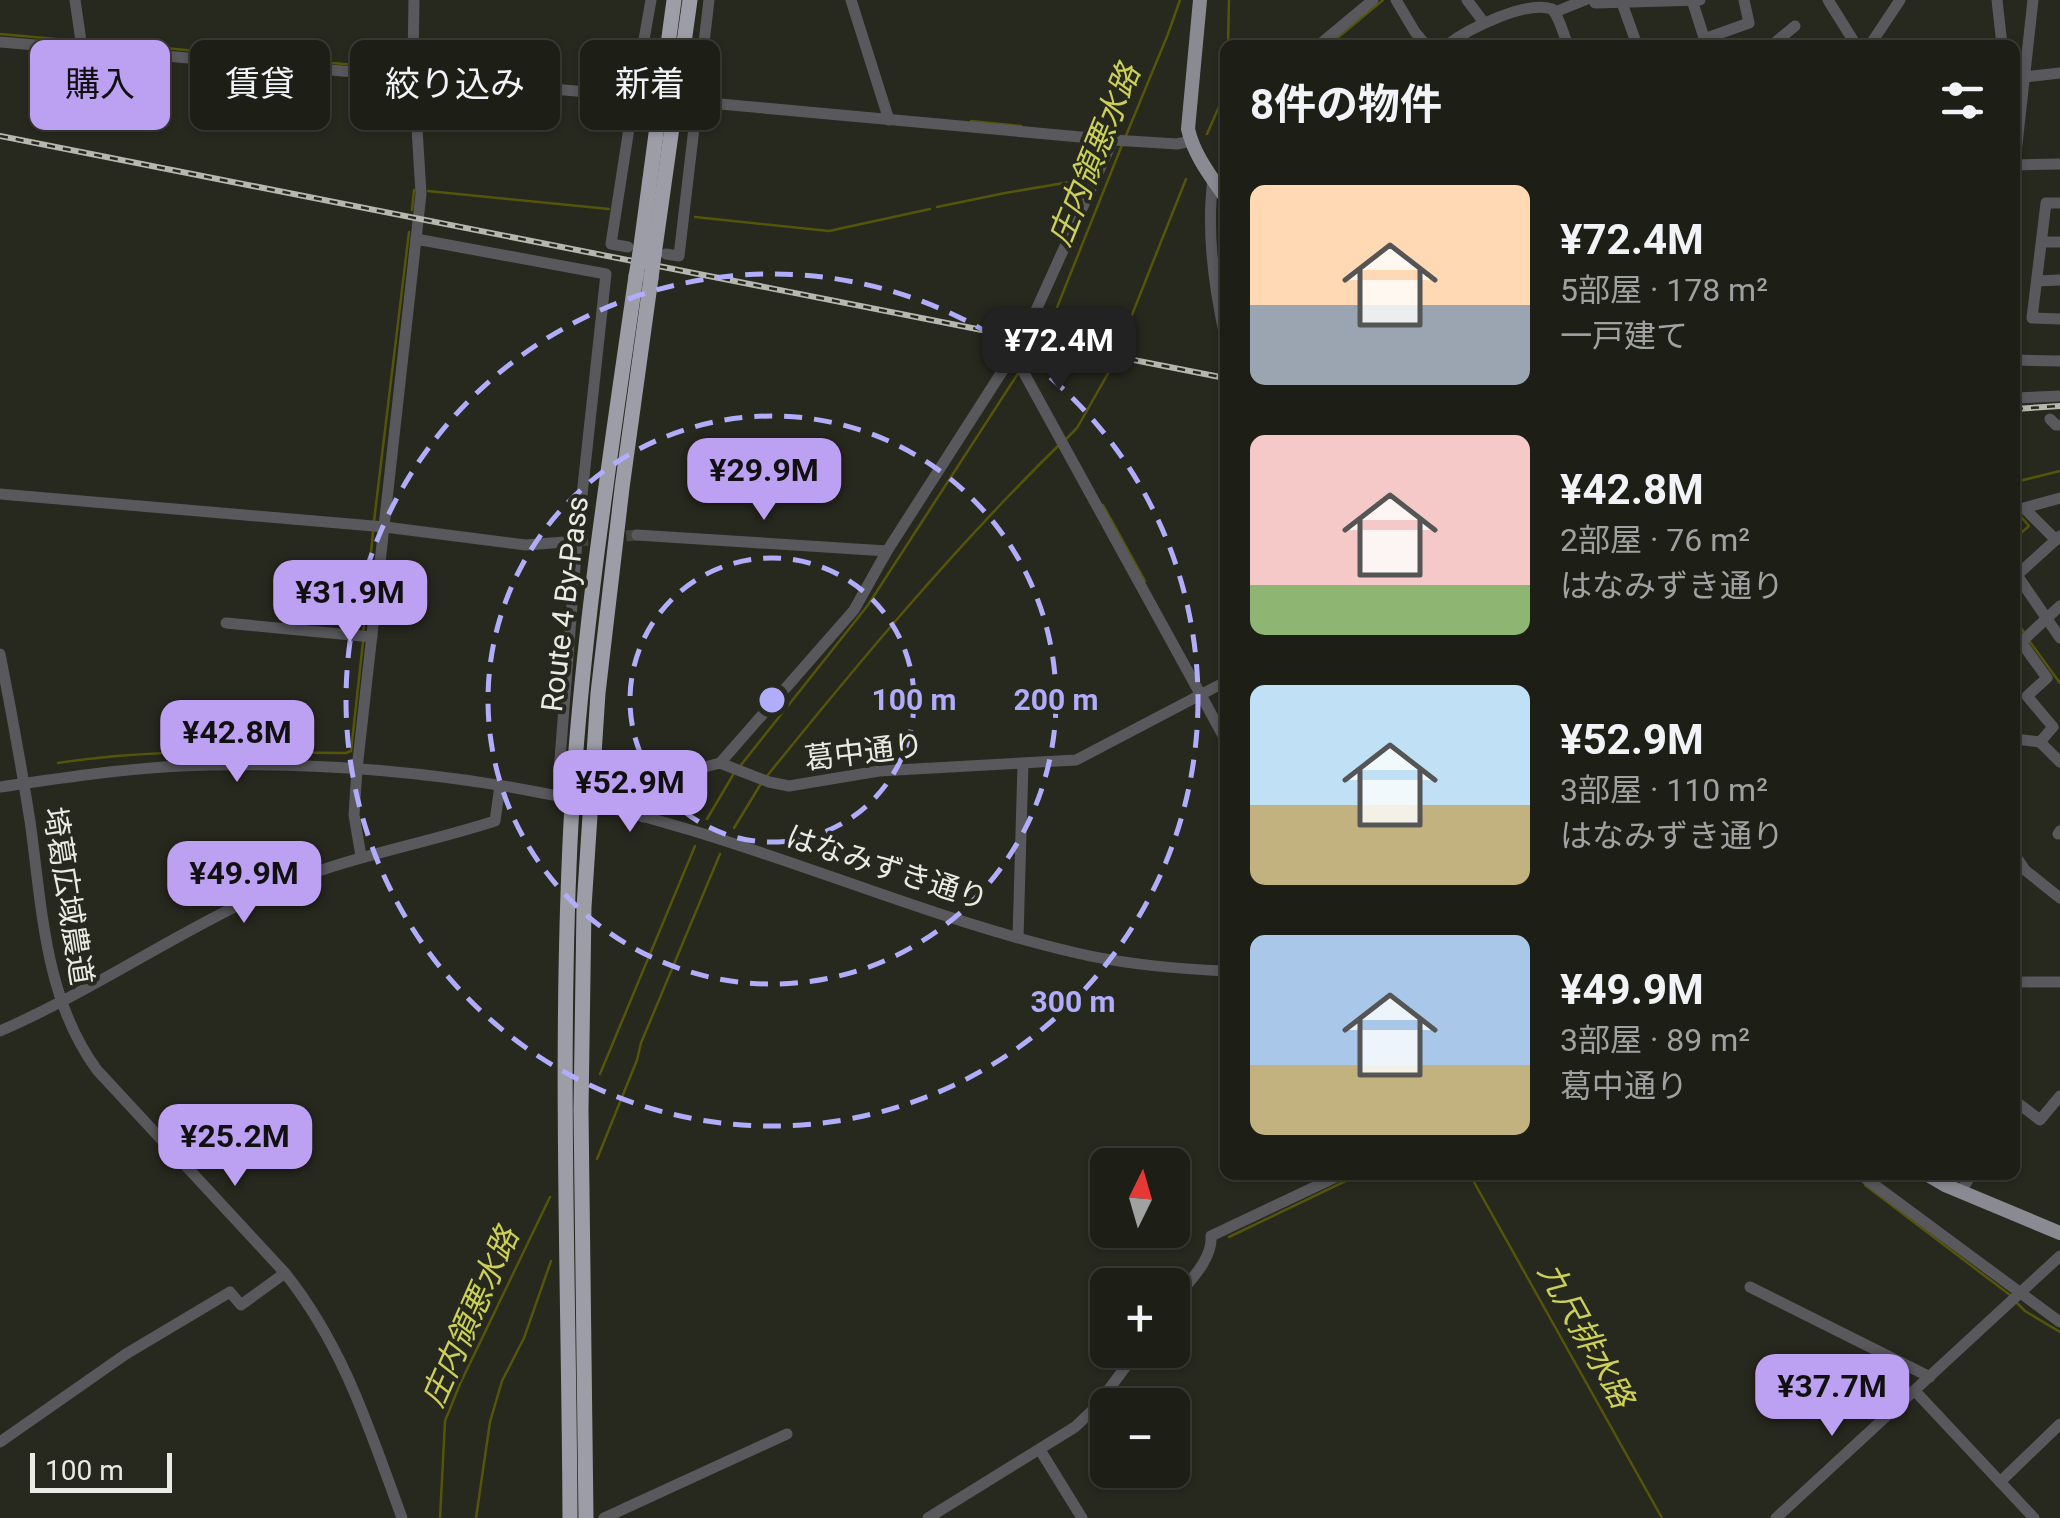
<!DOCTYPE html>
<html lang="ja">
<meta charset="utf-8">
<style>
:root{--surface:#1d1e16;--page:#2a2b23;--text:#f1f3f6;--muted:#a0a2a1;--line:#3b3c35;--accent:#bca0f2}
body{margin:0;font-family:Roboto,"Noto Sans JP",sans-serif;background:var(--page);color:var(--text);height:100vh;display:flex;flex-direction:column;font-size:38px;white-space:nowrap}
*{box-sizing:border-box;margin:0}
p{font-size:32px;color:var(--muted)}
.icon{flex:none;width:55px;height:55px;fill:none;stroke:currentColor;stroke-width:2;stroke-linecap:round;stroke-linejoin:round}
.map{position:relative;flex:1;overflow:hidden}
.drawer{position:absolute;left:1220px;top:40px;width:800px;height:1140px;display:flex;flex-direction:column;background:var(--surface);border-radius:15px;box-shadow:0 2px 8px #0004,0 0 0 2px var(--line)}
.drawer>*{flex:none}
.top-card{position:absolute;left:30px;top:40px;width:950px;height:90px;display:flex;gap:20px}
.needle{width:65px;rotate:5deg}
.tools{position:absolute;left:1090px;top:1148px;display:grid;gap:20px}
.tools a{display:grid;place-items:center;width:100px;height:100px;border-radius:15px;background:var(--surface);box-shadow:0 2px 8px #0004,0 0 0 2px var(--line);font-size:50px}
.scale{position:absolute;left:30px;bottom:25px;width:142px;box-sizing:border-box;padding-left:10px;border:5px solid #eaebe4;border-top:0;font-size:28px;line-height:35px;white-space:nowrap;color:#eaebe4;-webkit-text-stroke:8px #27281e;paint-order:stroke}
.price{position:absolute;translate:-50% -85px;padding:0 22px;border-radius:20px;background:var(--accent);color:#111;font-size:32px;line-height:65px;filter:drop-shadow(0 2px 5px #0008)}
.price::after{content:'';position:absolute;left:50%;top:60px;width:30px;height:22px;margin-left:-15px;background:inherit;clip-path:polygon(0 0,100% 0,50% 100%)}
.price.active{background:#222;color:#fff}
ul{padding:0;list-style:none}
li{display:flex;align-items:center;gap:30px;height:250px;padding:0 30px}
li span{display:grid;place-items:center;flex:none;width:280px;height:200px;border-radius:15px;color:#555}
li>.icon{margin-inline-start:auto}
span .icon{width:120px;height:120px;fill:#fffc;stroke-width:1}
li b{font-size:42px}
h2{display:flex;justify-content:space-between;align-items:center;height:120px;padding:0 30px;font-size:42px}
.chip{padding:0 35px;border-radius:15px;background:var(--surface);box-shadow:0 2px 8px #0004,0 0 0 2px var(--line);font-size:35px;line-height:90px}
.chip.active{background:var(--accent);color:#111}
.map>svg:first-child{display:block}
.lines{fill:none;stroke-linecap:round;stroke-linejoin:round}
.stream{stroke:#54550b;stroke-width:2.5}
.minor-tunnel{stroke:#44453c;stroke-width:11;stroke-dasharray:11 5.5;stroke-linecap:butt}
.minor{stroke:#59595d;stroke-width:11}
.major{stroke:#8a8a93;stroke-width:14}
.highway{stroke:#9d9da8;stroke-width:15}
.rail-casing{stroke:#b6b7af;stroke-width:6}
.rail{stroke:#27281e;stroke-width:2.5;stroke-dasharray:8;stroke-linecap:butt}
.highway-bridge{stroke:#9d9da8;stroke-width:15}
.ring{fill:none;stroke:#b1adfa;stroke-width:5;stroke-dasharray:18 12}
.labels{text-anchor:middle;stroke-width:8;stroke-linejoin:round;paint-order:stroke}
.street-label{font-size:30px;fill:#eaebe4;stroke:#27281e}
.water-label{font-size:32px;font-style:italic;fill:#ccd057;stroke:#27281e}
.centre{fill:#b1adfa;stroke:#27281e;stroke-width:5}
.ring-label{font-size:30px;text-anchor:middle;font-weight:bold;fill:#b1adfa;stroke:#27281e;stroke-width:8;stroke-linejoin:round;paint-order:stroke}
</style>
<div class="map">
<svg width="2060" height="1518" viewBox="0 0 2060 1518">
<rect width="100%" height="100%" fill="#27281e"/>
<g class="lines">
<g class="stream">
<polyline points="0,34 78,41"/>
<polyline points="86,41 400,69"/>
<polyline points="1228,45 1229,0"/>
<polyline points="1329,45 1383,0"/>
<polyline points="431,72 534,82"/>
<polyline points="971,121 1021,126"/>
<polyline points="1207,134 1225,93"/>
<polyline points="1125,138 1168,34 1180,0"/>
<polyline points="428,191 609,209"/>
<polyline points="937,207 1005,193 1070,182 1078,186"/>
<polyline points="412,210 414,190"/>
<polyline points="695,217 829,231 930,209"/>
<polyline points="1024,366 1048,330 1122,145"/>
<polyline points="1065,440 1077,428 1110,370 1186,179"/>
<polyline points="2015,482 2060,471"/>
<polyline points="1103,505 1145,581"/>
<polyline points="2015,510 2029,526 2015,538"/>
<polyline points="374,521 409,232"/>
<polyline points="2015,619 2025,634"/>
<polyline points="363,634 373,532"/>
<polyline points="2030,642 2060,683"/>
<path d="M58,763C153,748 250,752 346,753L351,751L363,642"/>
<polyline points="741,765 868,605 1019,372"/>
<path d="M767,776C860,661 954,548 1059,445"/>
<polyline points="707,819 733,775"/>
<polyline points="734,828 762,782"/>
<polyline points="600,1074 695,846"/>
<polyline points="597,1159 637,1060 641,1043 720,854"/>
<polyline points="1470,1175 1662,1518"/>
<polyline points="1865,1185 2010,1295"/>
<polyline points="1229,1237 1358,1175"/>
<polyline points="2015,1301 2025,1311 2060,1332"/>
<polyline points="440,1518 445,1421 460,1384 550,1197"/>
<polyline points="476,1518 490,1422 502,1381 524,1338 551,1261"/>
</g>
<polyline class="minor-tunnel" points="577,541 637,535"/>
<g class="minor">
<polyline points="75,0 82,48"/>
<polyline points="851,0 889,120"/>
<polyline points="1396,0 1415,32 1426,45"/>
<polyline points="1467,0 1482,20"/>
<polyline points="1593,0 1595,3 1700,0"/>
<polyline points="1692,0 1706,44"/>
<polyline points="1828,0 1856,45"/>
<polyline points="1997,0 2002,45"/>
<polyline points="1622,3 1637,45"/>
<polyline points="1555,12 1585,0"/>
<polyline points="1704,39 1749,23 1744,0"/>
<polyline points="0,42 647,97"/>
<polyline points="1319,45 1373,0"/>
<path d="M1447,45C1468,29 1526,0 1552,9C1560,18 1563,34 1568,45"/>
<polyline points="1772,45 1795,26"/>
<polyline points="1870,45 1900,0"/>
<polyline points="2015,78 2060,73"/>
<polyline points="687,101 1113,140 1177,144 1191,141"/>
<polyline points="2015,162 2033,0"/>
<polyline points="2015,165 2060,164"/>
<path d="M1213,180C1206,231 1214,287 1225,337"/>
<polyline points="2060,203 2046,203 2032,318 2060,319"/>
<polyline points="416,239 606,274 577,541 559,772 573,799"/>
<polyline points="2042,242 2060,242"/>
<polyline points="628,247 611,244 634,96 651,0"/>
<polyline points="666,254 679,256 709,0"/>
<polyline points="2037,281 2060,280"/>
<polyline points="1014,355 1225,739"/>
<polyline points="2015,360 2060,361"/>
<polyline points="2015,398 2060,396"/>
<polyline points="2050,419 2056,425 2060,425"/>
<polyline points="0,494 385,527 526,545 577,541"/>
<polyline points="637,535 887,551"/>
<polyline points="2060,536 2017,575 2060,638"/>
<polyline points="2056,540 2024,508 2060,498"/>
<polyline points="226,623 372,637"/>
<polyline points="2021,642 2047,678 2027,696 2053,727 2040,742"/>
<polyline points="2018,645 2060,606"/>
<path d="M0,654C11,709 21,765 30,821C42,906 44,998 97,1070L285,1273C344,1347 370,1431 402,1518"/>
<polyline points="2015,739 2040,742 2060,762"/>
<polyline points="720,763 854,610 887,551 1023,339 1113,140"/>
<path d="M0,787C69,777 140,766 210,765C371,762 533,782 687,829C822,869 952,926 1090,956C1134,965 1180,969 1225,971"/>
<polyline points="643,817 648,793 655,780 720,763 769,782 789,786 879,771 1076,760 1225,682"/>
<polyline points="2058,834 2060,831"/>
<polyline points="2015,855 2025,870 2060,898"/>
<polyline points="361,856 354,815 357,769 421,194 413,62 414,0"/>
<polyline points="1018,937 1023,764"/>
<polyline points="2015,982 2060,982"/>
<path d="M0,1031C90,992 171,936 259,895C337,858 414,847 495,821L500,786"/>
<polyline points="2015,1101 2040,1120 2060,1096"/>
<polyline points="1861,1175 2060,1322"/>
<polyline points="1961,1191 1971,1175"/>
<polyline points="1750,1287 1930,1377"/>
<path d="M1172,1303C1186,1284 1213,1261 1211,1236L1340,1175"/>
<polyline points="1915,1391 2034,1518"/>
<polyline points="0,1442 126,1354 230,1292 241,1305 285,1273"/>
<polyline points="1040,1450 1082,1518"/>
<polyline points="2000,1482 2060,1424"/>
<polyline points="604,1518 787,1434"/>
<polyline points="928,1518 1075,1427 1095,1408 1138,1350"/>
<polyline points="1776,1518 2060,1256"/>
</g>
<g class="major">
<path d="M1200,0L1188,129C1194,155 1210,175 1225,197"/>
<polyline points="1928,1175 1945,1185 2060,1233"/>
</g>
<g class="highway">
<polyline points="640,253 674,0"/>
<polyline points="654,255 690,0"/>
<path d="M570,1518C569,1287 559,1054 571,823C581,640 610,458 636,276"/>
<polyline points="586,1518 581,1110 584,907 598,693 622,488 651,278"/>
</g>
<defs>
<g id="rail">
<polyline points="0,136 1225,378"/>
<polyline points="2015,409 2060,406"/>
</g>
</defs>
<use href="#rail" class="rail-casing"/>
<use href="#rail" class="rail"/>
<g class="highway-bridge">
<polyline points="636,276 640,253"/>
<polyline points="651,278 654,255"/>
</g>
</g>
<g class="ring">
<circle cx="772" cy="700" r="142"/>
<circle cx="772" cy="700" r="284"/>
<circle cx="772" cy="700" r="426"/>
</g>
<g class="labels">
<g class="street-label">
<text transform="translate(565 604) rotate(-83)" y="10">Route 4 By-Pass</text>
<text transform="translate(864 752) rotate(-7)" y="10">葛中通り</text>
<text transform="translate(887 868) rotate(18)" y="10">はなみずき通り</text>
<text transform="translate(68 896) rotate(81)" y="10">埼葛広域農道</text>
</g>
<g class="water-label">
<text transform="translate(1094 155) rotate(-68)" y="11">庄内領悪水路</text>
<text transform="translate(470 1317) rotate(-66)" y="11">庄内領悪水路</text>
<text transform="translate(1586 1335) rotate(61)" y="11">九尺排水路</text>
</g>
</g>
<circle cx="772" cy="700" r="15" class="centre"/>
<g class="ring-label">
<text x="914" y="710">100 m</text>
<text x="1056" y="710">200 m</text>
<text x="1073" y="1012">300 m</text>
</g>
</svg>
<div class="tools">
<a><svg class="needle" viewBox="-14 -14 28 28"><path d="M0-13l5 13h-10z" fill="#e53935"/><path d="M0 13l5-13h-10z" fill="#a0a2a1"/></svg></a>
<a>+</a>
<a>−</a>
</div>
<div class="scale">100 m</div>
<b class="price active" style="left:1059px;top:393px">¥72.4M</b>
<b class="price" style="left:764px;top:523px">¥29.9M</b>
<b class="price" style="left:350px;top:645px">¥31.9M</b>
<b class="price" style="left:237px;top:785px">¥42.8M</b>
<b class="price" style="left:630px;top:835px">¥52.9M</b>
<b class="price" style="left:244px;top:926px">¥49.9M</b>
<b class="price" style="left:235px;top:1189px">¥25.2M</b>
<b class="price" style="left:1832px;top:1439px">¥37.7M</b>
<div class="top-card">
<a class="chip active">購入</a>
<a class="chip">賃貸</a>
<a class="chip">絞り込み</a>
<a class="chip">新着</a>
</div>
<section class="drawer">
<h2>8件の物件<svg class="icon" aria-label="filters" viewBox="0 0 24 24"><path d="M4 7h16M4 17h16"/><circle cx="9" cy="7" r="2"/><circle cx="15" cy="17" r="2"/></svg></h2>
<ul>
<li><span style="background:linear-gradient(#ffd9b3 60%,#9aa5b1 0)"><svg class="icon" aria-label="home" viewBox="0 0 24 24"><path d="M3 11l9-7 9 7M6 9v11h12V9"/></svg></span><div><b>¥72.4M</b><p>5部屋 · 178 m²</p><p>一戸建て</p></div></li>
<li><span style="background:linear-gradient(#f6c9c9 75%,#8fb573 0)"><svg class="icon" aria-label="home" viewBox="0 0 24 24"><path d="M3 11l9-7 9 7M6 9v11h12V9"/></svg></span><div><b>¥42.8M</b><p>2部屋 · 76 m²</p><p>はなみずき通り</p></div></li>
<li><span style="background:linear-gradient(#bfe0f5 60%,#c2b280 0)"><svg class="icon" aria-label="home" viewBox="0 0 24 24"><path d="M3 11l9-7 9 7M6 9v11h12V9"/></svg></span><div><b>¥52.9M</b><p>3部屋 · 110 m²</p><p>はなみずき通り</p></div></li>
<li><span style="background:linear-gradient(#a9c7e8 65%,#c2b280 0)"><svg class="icon" aria-label="home" viewBox="0 0 24 24"><path d="M3 11l9-7 9 7M6 9v11h12V9"/></svg></span><div><b>¥49.9M</b><p>3部屋 · 89 m²</p><p>葛中通り</p></div></li>
</ul>
</section>
</div>
